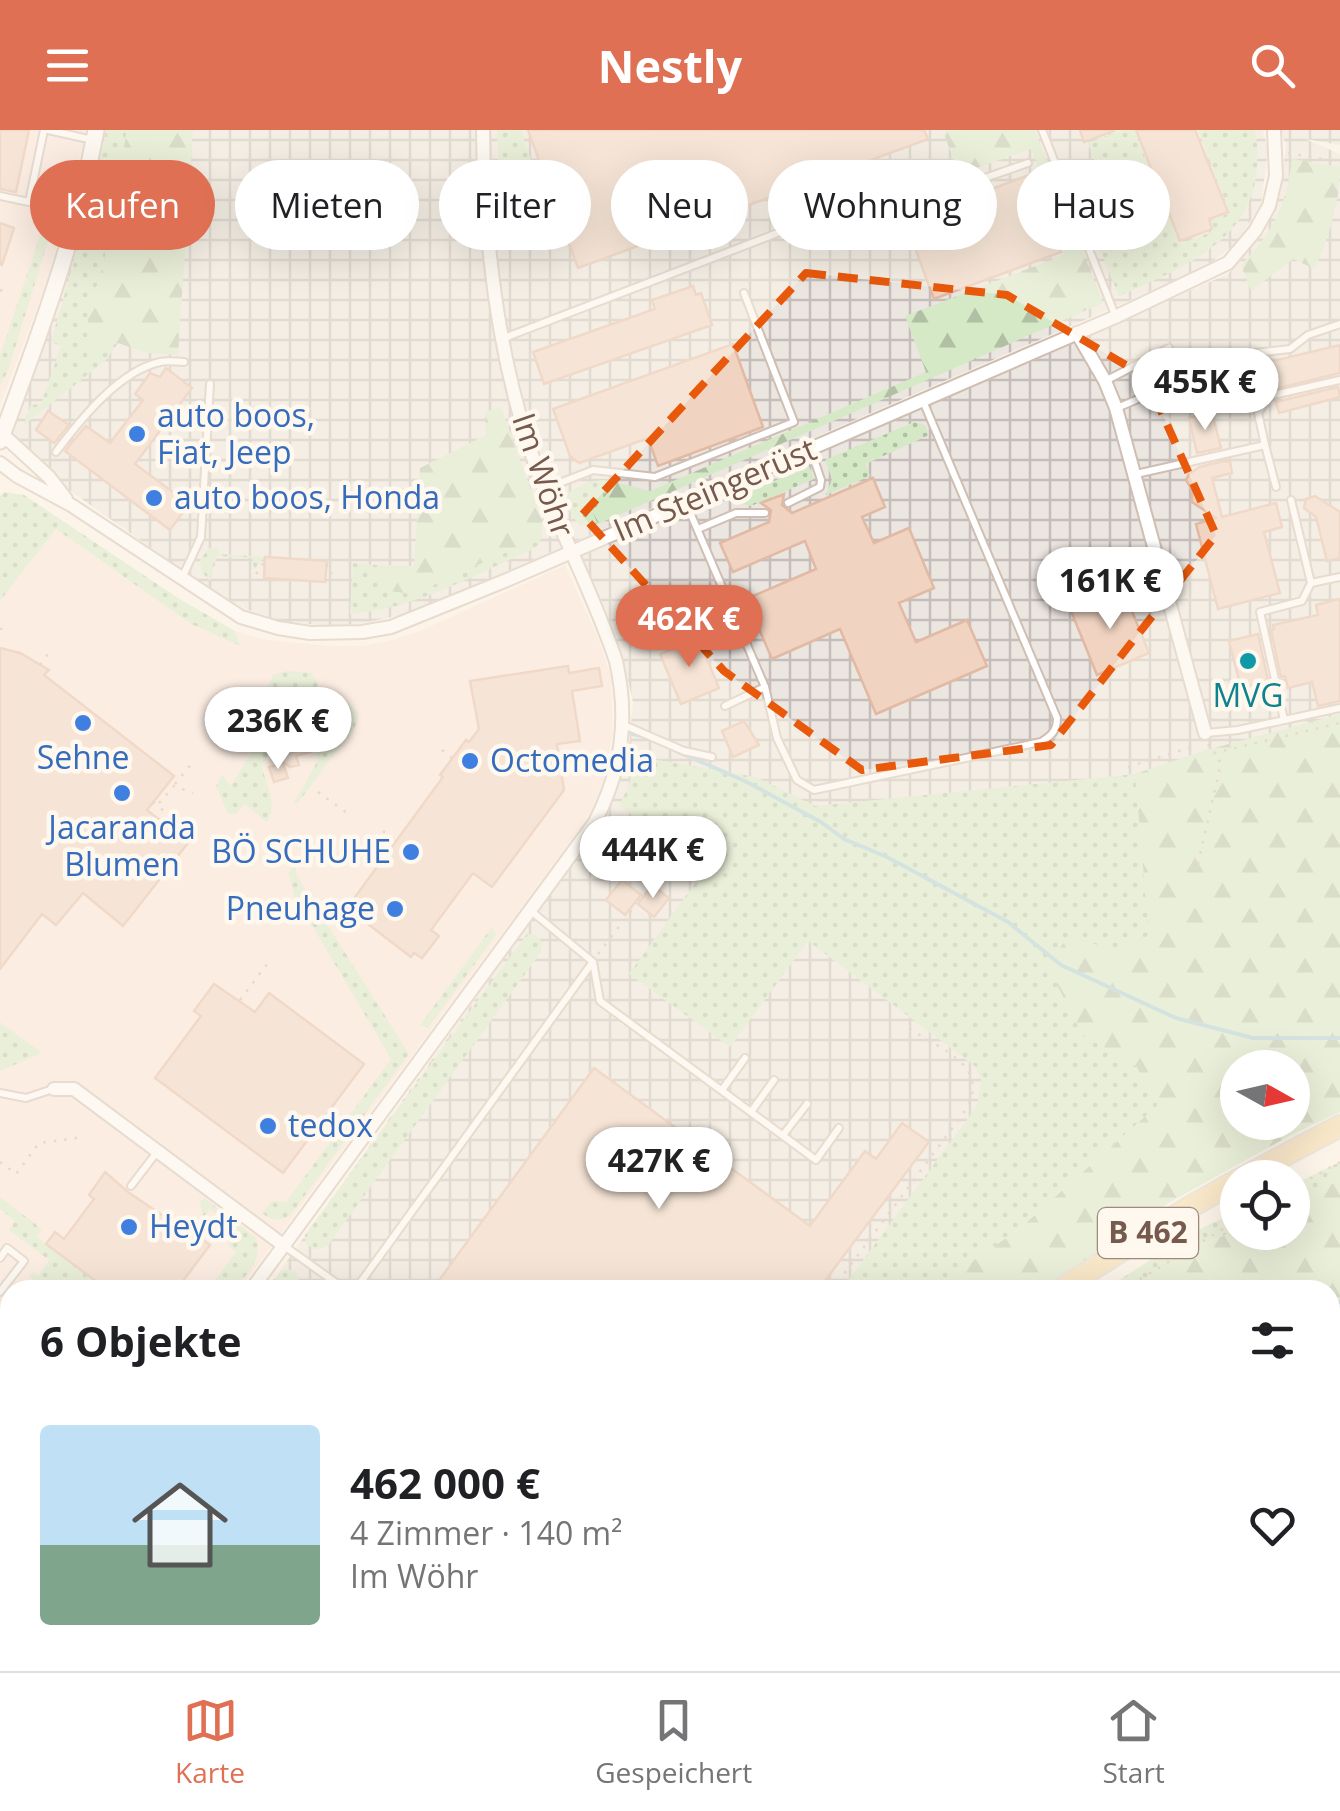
<!DOCTYPE html>
<html lang="de">
<meta charset="utf-8">
<style>
:root{--surface:#fff;--page:#f6f6f6;--text:#202124;--muted:#757577;--line:#e0e0e0;--accent:#df7053}
body{margin:0;font-family:"Open Sans",sans-serif;background:var(--page);color:var(--text);height:100vh;display:flex;flex-direction:column;font-size:38px;white-space:nowrap}
*{box-sizing:border-box;margin:0}
p{font-size:32px;color:var(--muted)}
.icon{flex:none;width:55px;height:55px;fill:none;stroke:currentColor;stroke-width:2;stroke-linecap:round;stroke-linejoin:round}
.map{position:relative;flex:1;overflow:hidden}
.sheet{position:absolute;left:0px;top:1150px;width:1340px;height:392px;display:flex;flex-direction:column;background:var(--surface);border-radius:30px 30px 0 0;box-shadow:0 10px 40px #0002}
.sheet>*{flex:none}
.guide{position:absolute;left:30px;top:30px;width:1280px;height:90px;display:flex;gap:20px}
.needle{width:65px;rotate:98deg}
.tools{position:absolute;left:1220px;top:920px;display:grid;gap:20px}
.tools a{display:grid;place-items:center;width:90px;height:90px;border-radius:50%;background:var(--surface);box-shadow:0 10px 40px #0002;font-size:50px}
.price{position:absolute;translate:-50% -85px;padding:0 22px;border-radius:35px;background:#fff;color:#222;font-size:32px;line-height:65px;filter:drop-shadow(0 2px 5px #0008)}
.price::after{content:'';position:absolute;left:50%;top:60px;width:30px;height:22px;margin-left:-15px;background:inherit;clip-path:polygon(0 0,100% 0,50% 100%)}
.price.current{background:var(--accent);color:#fff}
ul{padding:0;list-style:none}
li{display:flex;align-items:center;gap:30px;height:250px;padding:0 40px}
li span{display:grid;place-items:center;flex:none;width:280px;height:200px;border-radius:10px;color:#555}
li>.icon{margin-inline-start:auto}
span .icon{width:120px;height:120px;fill:#fffc;stroke-width:1}
li b{font-size:42px}
h2{display:flex;justify-content:space-between;align-items:center;height:120px;padding:0 40px;font-size:42px}
.chip{padding:0 35px;border-radius:45px;background:var(--surface);box-shadow:0 10px 40px #0002;font-size:35px;line-height:90px}
.chip.current{background:var(--accent);color:#fff}
header{display:flex;justify-content:space-between;align-items:center;height:130px;padding:0 40px;background:var(--accent);color:#fff;font-size:45px;font-weight:700}
.tabs{display:flex;justify-content:space-around;align-items:center;height:140px;border-top:2px solid var(--line);background:var(--surface);font-size:28px;color:var(--muted)}
.tabs a{display:grid;justify-items:center;gap:5px}
.tabs .current{color:var(--accent)}
.map>svg:first-child{display:block}
.commercial{fill:#fbe5dc}
.industrial{fill:url(#industrial-grid)}
.grass{fill:url(#grass-dots)}
.forest{fill:url(#forest-firs);fill-rule:evenodd}
.lines{fill:none;stroke-linecap:round;stroke-linejoin:round}
.stream{stroke:#a4cfd6;stroke-width:4}
.building{fill:#f0d3c1;stroke:#e2b9a2;stroke-width:2.5}
.service-casing{stroke:#cfbeb1;stroke-width:10}
.minor-casing{stroke:#cfbeb1;stroke-width:16}
.tertiary-casing{stroke:#cfbeb1;stroke-width:19}
.primary-casing{stroke:#dbd4d1;stroke-width:24}
.path{stroke:#d5b6a4;stroke-width:2.5;stroke-dasharray:2.5 8;stroke-linecap:butt}
.service{stroke:#fff;stroke-width:6}
.minor{stroke:#fff;stroke-width:12}
.tertiary{stroke:#fff;stroke-width:15}
.primary{stroke:#f7d7a4;stroke-width:20}
.marked{fill:none;stroke:#e8590c;stroke-width:8;stroke-dasharray:20 12;stroke-linejoin:round}
.shop-dot{fill:#3f7fe0;stroke:#fef8ee;stroke-width:4}
.culture-dot{fill:#0f9aa8;stroke:#fef8ee;stroke-width:4}
.labels{text-anchor:middle;stroke-width:9;stroke-linejoin:round;paint-order:stroke}
.shield{fill:#fef8ee;stroke:#9e897d;stroke-width:2.5}
.shield-label{font-size:30px;font-weight:bold;fill:#755a4d}
.shop-label{font-size:32px;fill:#366cbe;stroke:#fef8ee;text-anchor:start}
.street-label{font-size:32px;fill:#755a4d;stroke:#fef8ee}
.culture-label{font-size:32px;fill:#0d838f;stroke:#fef8ee}
</style>
<header><svg class="icon" aria-label="menu" viewBox="0 0 24 24"><path d="M4 6h16M4 12h16M4 18h16"/></svg>Nestly<svg class="icon" aria-label="search" viewBox="0 0 24 24"><circle cx="10" cy="10" r="6"/><path d="M15 15l6 6"/></svg></header>
<div class="map">
<svg width="1340" height="1541" viewBox="0 0 1340 1541">
<defs>
<pattern id="industrial-grid" width="8" height="8" patternUnits="userSpaceOnUse" patternTransform="scale(2.5)"><rect width="8" height="8" fill="#ece6e1"/><path d="M0 4h8M4 0v8" fill="none" stroke="#c4bdb9"/></pattern>
<pattern id="grass-dots" width="8" height="8" patternUnits="userSpaceOnUse" patternTransform="scale(2.5)"><rect width="8" height="8" fill="#d5e9c7"/><path d="M2 2h.1M6 6h.1" fill="none" stroke="#b1c0a4" stroke-width="1.8" stroke-linecap="round"/></pattern>
<pattern id="forest-firs" width="22" height="20" patternUnits="userSpaceOnUse" patternTransform="scale(2.5)"><rect width="22" height="20" fill="#d5e9c7"/><path d="M5 1l3.5 6h-7zM16 11l3.5 6h-7z" fill="#b1c0a4"/></pattern>
</defs>
<rect width="100%" height="100%" fill="#fcf4e8"/>
<g class="commercial">
<polygon points="0,0 87,0 47,152 0,276"/>
<polygon points="56,399 191,494 241,514 235,501 260,509 328,516 364,516 396,509 420,501 565,435 600,512 611,548 613,602 603,651 592,679 574,706 239,1160 10,1160 10,1329 0,1322 0,941 41,923 0,892 0,471"/>
<polygon points="0,1357 10,1365 10,1494 0,1506"/>
</g>
<g class="industrial">
<polygon points="95,0 1263,0 1268,20 1261,74 1237,113 1202,139 411,483 363,493 327,496 281,491 246,479 208,458 1,312"/>
<polygon points="1280,0 1340,0 1340,15 1305,9 1340,24 1340,659 864,1160 266,1160 607,686 628,628 633,572 622,524 579,424 1228,144 1264,103 1280,65 1286,15"/>
<polygon points="289,1533 585,1533 579,1541 300,1541"/>
</g>
<g class="grass">
<polygon points="106,0 127,0 104,133 88,183 87,225 118,213 106,230 23,296 31,275 41,274 61,216 51,212 95,57"/>
<polygon points="497,0 521,0 531,31 527,42 546,92 502,106"/>
<path d="M1122,0H1134L1180,114L1214,101L1211,90L1230,83L1198,0H1255C1272,101 1198,132 1119,166L1078,67L1095,32L1088,13Z"/>
<polygon points="36,80 56,85 8,241 0,255 0,226 43,96 32,93"/>
<polygon points="914,292 925,295 929,305 866,334 870,346 826,365 832,349 825,330"/>
<polygon points="809,336 814,349 751,376 739,373 744,364"/>
<polygon points="602,350 616,352 593,383 598,394 579,395 565,374 569,362 588,352"/>
<polygon points="5,362 24,365 178,468 235,501 241,516 191,494 56,399 0,471 0,366"/>
<path d="M542,406L538,415L531,420C472,446 415,479 350,484L353,433L377,435L378,443L413,464Z"/>
<polygon points="209,418 219,419 218,424 265,427 254,439 252,428 217,426 210,451 202,442 200,430"/>
<path d="M286,541L312,543L318,554C307,585 280,593 263,617L269,622L262,638C267,655 278,676 267,692L244,674L236,684H228L216,656L222,645L231,656L265,600L277,565L268,556L273,545Z"/>
<polygon points="337,564 359,583 355,597 298,673 294,673 318,630 310,598"/>
<polygon points="635,626 756,647 815,676 1135,644 1149,805 1119,822 1069,806 1083,905 1136,936 1158,975 1018,1100 930,1160 841,1160 977,976 981,949 976,937 808,811 730,917 629,844 706,738 619,676 629,655"/>
<path d="M295,735L297,746L409,924L292,1083C282,1092 273,1092 262,1083L272,1071L286,1072L391,929L294,765L288,743Z"/>
<polygon points="492,797 496,805 428,898 420,895"/>
<path d="M527,804L536,805L542,812L541,822L329,1114C320,1121 315,1120 306,1114L305,1105Z"/>
<polygon points="0,892 42,923 0,941"/>
<polygon points="1340,1032 1340,1050 1293,1073 1292,1055"/>
<polygon points="0,1067 42,1099 37,1107 108,1160 92,1160 77,1149 68,1160 46,1160 29,1147 33,1142 38,1146 49,1130 9,1100 15,1091 0,1079"/>
<path d="M204,1068L256,1108C263,1130 247,1143 235,1160H208L236,1122L229,1116L228,1106L234,1097L210,1079L203,1087L200,1072Z"/>
<polygon points="1237,1081 1237,1099 1186,1124 1130,1160 1104,1160 1192,1103"/>
<polygon points="288,1139 296,1142 299,1150 294,1160 268,1160 281,1141"/>
<polygon points="1340,1271 1340,1396 1330,1402 1330,1278"/>
</g>
<g class="forest">
<polygon points="127,0 193,0 178,225 147,223 118,213 87,226 88,183 104,133"/>
<polygon points="946,0 1035,0 1103,173 598,394 593,383 616,352 650,361 926,242 905,186 1064,125 1037,51 1039,39 1031,19 959,44 944,4"/>
<path d="M1292,29L1340,37C1340,73 1329,106 1315,139L1293,129L1251,161L1241,135C1274,100 1286,77 1292,29Z"/>
<polygon points="501,277 542,391 542,406 413,464 389,461 378,443 377,435 414,436 420,338 486,305 485,282"/>
<path d="M1340,584V982L1291,1005L1172,1071L1042,1160H930L1018,1100L1158,975L1136,936L1083,905L1047,835L1069,806L1119,822L1149,805L1135,644L1203,621ZM1238,938H1292V992H1238Z"/>
<polygon points="1340,1050 1340,1271 1330,1278 1330,1160 1130,1160 1186,1124 1237,1099 1238,1102 1292,1102 1293,1072"/>
<polygon points="10,1528 10,1532 227,1533 235,1541 0,1541"/>
<polygon points="299,1533 387,1533 398,1541 310,1541"/>
<polygon points="588,1533 588,1532 635,1533 627,1541 582,1541"/>
<polygon points="704,1533 704,1532 1002,1533 989,1541 697,1541"/>
</g>
<g class="lines">
<g class="stream">
<polyline points="625,602 645,607"/>
<polyline points="676,621 745,651 821,692 844,709 887,727 1008,792 1061,835 1176,888 1253,908 1340,908"/>
<polyline points="1330,1171 1340,1172"/>
<polyline points="849,1532 849,1541"/>
</g>
</g>
<g class="building">
<polygon points="0,0 29,0 16,62 0,59"/>
<polygon points="528,0 924,0 928,9 578,138"/>
<polygon points="1080,0 1114,0 1114,1 1084,12"/>
<polygon points="1136,0 1195,0 1228,82 1209,89 1212,99 1180,111"/>
<polygon points="1032,44 1061,122 934,169 905,91"/>
<polygon points="0,93 14,98 2,135 0,134"/>
<polygon points="693,156 696,165 701,163 712,195 544,254 533,222 655,179 652,170"/>
<polygon points="733,214 763,297 658,336 648,308 579,333 570,326 553,279"/>
<polygon points="1340,215 1340,243 1221,272 1213,241 1258,230 1261,234"/>
<polygon points="166,238 192,258 135,334 189,374 170,400 65,321 86,296 110,313 143,270 135,264 150,243 160,247"/>
<polygon points="1338,257 1340,267 1279,283 1276,272"/>
<polygon points="48,281 69,295 54,313 36,300"/>
<polygon points="1212,282 1221,318 1197,323 1189,288"/>
<polygon points="1224,331 1230,332 1232,343 1212,348 1222,387 1276,373 1282,397 1264,402 1280,463 1218,479 1196,394 1216,388 1192,372 1192,360 1186,350 1189,344 1200,337"/>
<polygon points="873,348 885,377 862,387 874,413 909,398 934,458 899,473 916,512 967,490 987,536 876,584 840,499 772,529 746,469 816,439 805,411 733,442 720,413 769,392 771,380 761,373 784,364 782,375 792,383"/>
<polygon points="1315,366 1340,382 1340,428 1327,431 1316,387 1304,378 1306,369"/>
<polygon points="265,427 327,431 325,452 264,448"/>
<polygon points="1123,459 1149,523 1097,545 1071,481"/>
<polygon points="1340,469 1340,571 1318,576 1312,552 1288,558 1285,546 1281,547 1271,500 1274,499 1273,495 1318,485 1316,475"/>
<polygon points="1258,504 1268,551 1241,558 1229,511"/>
<polygon points="682,506 685,514 698,508 719,558 681,574 660,524 671,520 668,512"/>
<polygon points="0,518 20,523 49,540 44,545 174,646 147,680 188,713 123,796 83,763 56,795 42,784 0,839"/>
<polygon points="568,536 569,543 599,538 602,556 572,561 580,611 557,614 564,660 492,757 473,743 431,800 439,806 422,828 414,823 411,827 347,778 443,647 440,645 466,610 469,612 479,599 470,551"/>
<polygon points="744,591 759,615 733,627 722,601"/>
<polygon points="274,601 288,612 305,606 310,622 296,626 299,635 290,637 263,617"/>
<polygon points="283,633 288,648 274,652 269,637"/>
<polygon points="622,750 641,765 625,785 606,770"/>
<polygon points="652,755 669,768 654,787 638,774"/>
<polygon points="214,854 255,882 269,863 364,934 283,1043 155,948 201,886 194,881"/>
<polygon points="594,938 810,1096 865,1021 876,1029 902,993 929,1012 818,1160 432,1160"/>
<polygon points="105,1042 128,1062 172,1092 174,1089 210,1115 176,1160 108,1160 46,1114 55,1102 64,1109 94,1069 89,1065"/>
</g>
<g class="lines">
<defs>
<g id="service">
<polyline points="48,0 93,10"/>
<polyline points="1042,0 1115,185"/>
<polyline points="0,66 29,72 44,0"/>
<polyline points="504,208 921,48 950,60 1028,33"/>
<polyline points="1187,248 1209,235 1254,223 1290,219 1308,205 1340,194"/>
<polyline points="1107,250 1169,218"/>
<polyline points="1117,278 1187,248 1209,254"/>
<polyline points="1265,315 1258,283 1269,266 1340,250"/>
<path d="M56,322C80,290 119,241 160,232C167,230 177,232 184,232"/>
<polyline points="1136,344 1265,315 1276,357"/>
<polyline points="547,358 593,340 655,347 794,292 744,163"/>
<path d="M686,373L765,557L777,608L797,650L814,660L1041,612C1051,606 1057,601 1057,588L923,271"/>
<polyline points="788,373 820,357 821,350 811,320"/>
<polyline points="698,399 736,383 765,383"/>
<polyline points="182,448 201,407 210,254"/>
<polyline points="1311,453 1340,447"/>
<polyline points="725,576 765,557"/>
<polyline points="1284,590 1260,482 1302,471 1311,453 1291,370"/>
<polyline points="624,595 684,621 712,627"/>
<polyline points="1206,603 1238,600 1340,578"/>
<polyline points="531,781 593,832 600,871 816,1030 839,998"/>
<polyline points="722,960 745,928"/>
<polyline points="0,963 26,968 53,959"/>
<polyline points="751,982 774,950"/>
<polyline points="783,1005 807,974"/>
<polyline points="131,1056 157,1022"/>
<polyline points="283,1115 346,1160"/>
<polyline points="0,1128 7,1118 24,1131 0,1162"/>
<polyline points="355,1160 592,833"/>
<polyline points="0,1291 10,1298"/>
</g>
<g id="minor">
<polyline points="1077,203 1105,251 1116,278 1205,603"/>
<polyline points="0,302 49,347 66,369"/>
<polyline points="0,333 17,346 71,375 241,487 278,498 310,503 362,502 391,497 507,450 1115,187 1228,133 1255,101 1269,76 1276,46 1274,0"/>
<polyline points="54,959 74,959 283,1115"/>
<path d="M251,1160L595,692C622,639 629,589 616,531C591,456 551,386 527,310C496,211 484,104 483,0"/>
<polyline points="0,1528 10,1516"/>
</g>
<g id="tertiary">
<path d="M0,311C38,209 76,107 96,0"/>
<polyline points="0,1345 10,1354"/>
<polyline points="258,1532 269,1541"/>
</g>
<g id="primary">
<polyline points="1242,1048 1340,996"/>
<polyline points="1060,1160 1183,1081 1238,1050"/>
<polyline points="650,1541 657,1532"/>
</g>
</defs>
<use href="#service" class="service-casing"/>
<use href="#minor" class="minor-casing"/>
<use href="#tertiary" class="tertiary-casing"/>
<use href="#primary" class="primary-casing"/>
<g class="path">
<polyline points="1288,23 1340,32"/>
<polyline points="0,160 3,161"/>
<polyline points="326,434 332,444"/>
<polyline points="256,444 265,431"/>
<polyline points="0,499 4,498"/>
<polyline points="40,535 48,524"/>
<polyline points="256,569 316,573"/>
<polyline points="1208,614 1214,623 1340,593"/>
<polyline points="442,620 453,629"/>
<polyline points="1128,637 1198,615"/>
<polyline points="175,654 193,632"/>
<polyline points="318,662 347,683 353,684"/>
<polyline points="153,672 197,708"/>
<polyline points="159,673 174,656 193,663"/>
<polyline points="383,701 397,711"/>
<polyline points="1198,734 1221,633 1215,624"/>
<polyline points="348,797 356,785"/>
<polyline points="598,824 637,773"/>
<polyline points="240,870 267,834"/>
<polyline points="0,1032 16,1044 39,1013 77,1008"/>
<polyline points="1292,1059 1340,1032"/>
<path d="M832,1160L968,977C988,933 941,921 911,899"/>
<polyline points="1122,1160 1238,1090"/>
<polyline points="1330,1289 1340,1282"/>
<polyline points="400,1532 411,1541"/>
<polyline points="574,1541 581,1532"/>
<polyline points="696,1541 702,1532"/>
<polyline points="909,1541 911,1532"/>
<polyline points="958,1541 970,1532"/>
</g>
<use href="#service" class="service"/>
<use href="#minor" class="minor"/>
<use href="#tertiary" class="tertiary"/>
<use href="#primary" class="primary"/>
</g>
<path d="M0 0H1340V1541H0ZM806,143L1007,165L1146,247L1216,405L1051,615L862,640L724,541L582,385Z" fill="#fcf4e8" fill-opacity=".55" fill-rule="evenodd"/>
<path class="marked" d="M806,143L1007,165L1146,247L1216,405L1051,615L862,640L724,541L582,385Z"/>
<g class="shop-dot">
<circle cx="137" cy="304" r="10"/>
<circle cx="154" cy="368" r="10"/>
<circle cx="83" cy="593" r="10"/>
<circle cx="470" cy="631" r="10"/>
<circle cx="122" cy="663" r="10"/>
<circle cx="411" cy="722" r="10"/>
<circle cx="395" cy="779" r="10"/>
<circle cx="268" cy="996" r="10"/>
<circle cx="129" cy="1097" r="10"/>
</g>
<circle class="culture-dot" cx="1248" cy="531" r="10"/>
<g class="labels">
<rect class="shield" x="1098" y="1078" width="100" height="50" rx="8"/>
<g class="shield-label">
<text x="1148" y="1113">B 462</text>
</g>
<g class="shop-label">
<text x="157" y="297">auto boos,<tspan x="157" dy="37">Fiat, Jeep</tspan></text>
<text x="174" y="379">auto boos, Honda</text>
<text x="83" y="639" text-anchor="middle">Sehne</text>
<text x="490" y="642">Octomedia</text>
<text x="122" y="709" text-anchor="middle">Jacaranda<tspan x="122" dy="37">Blumen</tspan></text>
<text x="391" y="733" text-anchor="end">BÖ SCHUHE</text>
<text x="375" y="790" text-anchor="end">Pneuhage</text>
<text x="288" y="1007">tedox</text>
<text x="149" y="1108">Heydt</text>
</g>
<g class="street-label">
<text transform="translate(543 345) rotate(71)" y="11">Im Wöhr</text>
<text transform="translate(715 360) rotate(-23)" y="11">Im Steingerüst</text>
</g>
<g class="culture-label">
<text x="1248" y="577">MVG</text>
</g>
</g>
</svg>
<div class="tools">
<a><svg class="needle" viewBox="-14 -14 28 28"><path d="M0-13l5 13h-10z" fill="#e53935"/><path d="M0 13l5-13h-10z" fill="#757577"/></svg></a>
<a><svg class="icon" aria-label="locate" viewBox="0 0 24 24"><circle cx="12" cy="12" r="6"/><path d="M12 2v4M12 18v4M2 12h4M18 12h4"/></svg></a>
</div>
<b class="price" style="left:1205px;top:303px">455K €</b>
<b class="price" style="left:1110px;top:502px">161K €</b>
<b class="price current" style="left:689px;top:540px">462K €</b>
<b class="price" style="left:278px;top:642px">236K €</b>
<b class="price" style="left:653px;top:771px">444K €</b>
<b class="price" style="left:659px;top:1082px">427K €</b>
<div class="guide">
<a class="chip current">Kaufen</a>
<a class="chip">Mieten</a>
<a class="chip">Filter</a>
<a class="chip">Neu</a>
<a class="chip">Wohnung</a>
<a class="chip">Haus</a>
</div>
<section class="sheet">
<h2>6 Objekte<svg class="icon" aria-label="filters" viewBox="0 0 24 24"><path d="M4 7h16M4 17h16"/><circle cx="9" cy="7" r="2"/><circle cx="15" cy="17" r="2"/></svg></h2>
<ul>
<li><span style="background:linear-gradient(#bfe0f5 60%,#7fa58c 0)"><svg class="icon" aria-label="home" viewBox="0 0 24 24"><path d="M3 11l9-7 9 7M6 9v11h12V9"/></svg></span><div><b>462 000 €</b><p>4 Zimmer · 140 m²</p><p>Im Wöhr</p></div><svg class="icon" aria-label="heart" viewBox="0 0 24 24"><path d="M12 20l-8-8c-3-5 5-10 8-4 3-6 11-1 8 4z"/></svg></li>
</ul>
</section>
</div>
<nav class="tabs">
<a class="current"><svg class="icon" aria-label="map" viewBox="0 0 24 24"><path d="M3 6l6-2 6 2 6-2v14l-6 2-6-2-6 2zM9 4v14M15 6v14"/></svg>Karte</a>
<a><svg class="icon" aria-label="saved" viewBox="0 0 24 24"><path d="M7 4h10v16l-5-4-5 4z"/></svg>Gespeichert</a>
<a><svg class="icon" aria-label="home" viewBox="0 0 24 24"><path d="M3 11l9-7 9 7M6 9v11h12V9"/></svg>Start</a>
</nav>
